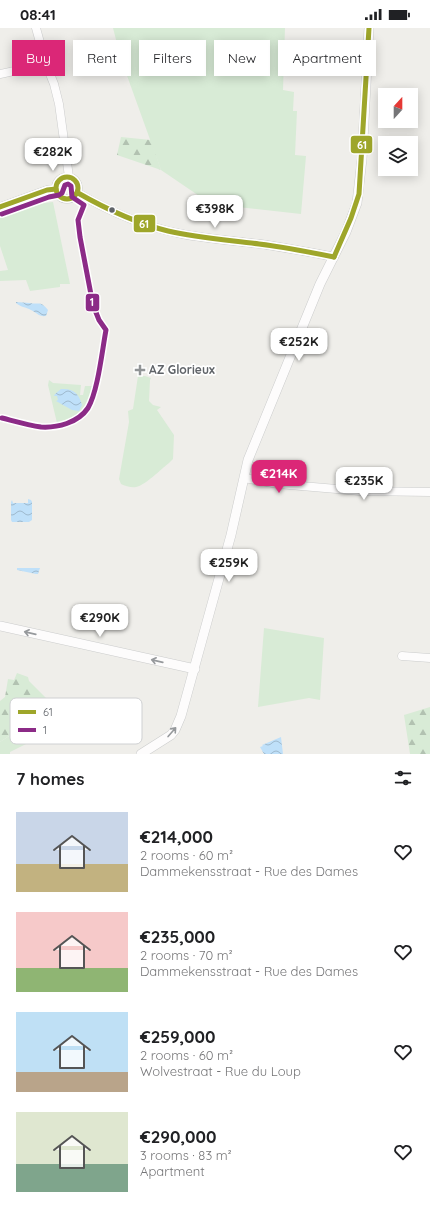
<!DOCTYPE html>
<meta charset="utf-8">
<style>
:root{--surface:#fff;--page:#f6f6f6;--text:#202124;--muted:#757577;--accent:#db2777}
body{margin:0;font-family:Quicksand,sans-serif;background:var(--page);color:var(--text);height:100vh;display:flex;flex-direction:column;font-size:15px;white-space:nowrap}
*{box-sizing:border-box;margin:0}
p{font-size:13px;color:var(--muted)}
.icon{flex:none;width:22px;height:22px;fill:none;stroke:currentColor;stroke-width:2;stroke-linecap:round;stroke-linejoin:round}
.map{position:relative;height:726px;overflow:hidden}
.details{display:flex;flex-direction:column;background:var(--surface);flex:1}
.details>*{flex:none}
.top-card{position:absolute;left:12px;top:12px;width:406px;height:36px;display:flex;gap:8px}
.needle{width:26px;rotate:21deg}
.buttons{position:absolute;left:378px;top:60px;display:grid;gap:8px}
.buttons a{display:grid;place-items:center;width:40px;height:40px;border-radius:0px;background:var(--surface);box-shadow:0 2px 10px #0003;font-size:20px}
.price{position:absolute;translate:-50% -34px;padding:0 9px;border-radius:8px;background:#fff;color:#222;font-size:13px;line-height:26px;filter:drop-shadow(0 1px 2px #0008)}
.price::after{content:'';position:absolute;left:50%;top:24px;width:12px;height:9px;margin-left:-6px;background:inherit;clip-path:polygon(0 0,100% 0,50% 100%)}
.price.active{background:var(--accent);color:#fff}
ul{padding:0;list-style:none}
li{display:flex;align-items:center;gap:12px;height:100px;padding:0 16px}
li span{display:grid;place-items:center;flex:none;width:112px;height:80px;border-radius:0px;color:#555}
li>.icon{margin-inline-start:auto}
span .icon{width:48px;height:48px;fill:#fffc;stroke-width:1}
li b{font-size:17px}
h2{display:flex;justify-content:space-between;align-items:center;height:48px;padding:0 16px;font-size:17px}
.pill{padding:0 14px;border-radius:0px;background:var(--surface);box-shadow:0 2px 10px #0003;font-size:14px;line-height:36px}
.pill.active{background:var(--accent);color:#fff}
.status{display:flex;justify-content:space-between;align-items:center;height:28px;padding:0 20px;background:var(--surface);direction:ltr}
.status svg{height:11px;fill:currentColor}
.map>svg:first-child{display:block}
.grass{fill:#d8ebd6}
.forest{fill:url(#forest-firs)}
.water{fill:url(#water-waves)}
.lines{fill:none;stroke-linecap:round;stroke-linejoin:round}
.minor-casing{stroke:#cbcccc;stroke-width:9}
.tertiary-casing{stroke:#cbcccc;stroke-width:10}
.minor{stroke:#fdfcfc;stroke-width:8}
.tertiary{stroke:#fdfcfc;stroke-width:9}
.bus-1-casing{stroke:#fff;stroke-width:8}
.bus-2-casing{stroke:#fff;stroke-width:8}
.bus-1{stroke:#9ea62a;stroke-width:5}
.bus-2{stroke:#8c2b87;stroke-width:5}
.oneway{stroke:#96999c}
.bus-dot{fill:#5f6368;stroke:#fff;stroke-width:1.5}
.poi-dot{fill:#919496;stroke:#fff;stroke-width:1.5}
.labels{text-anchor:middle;stroke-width:3.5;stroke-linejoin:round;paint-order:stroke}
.poi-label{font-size:12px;font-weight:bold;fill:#5f6368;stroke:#fff;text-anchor:start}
.key{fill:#fff;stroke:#cfd0d2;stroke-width:1}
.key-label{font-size:11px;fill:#5f6368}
.line-badge{stroke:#fff;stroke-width:1.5}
.badge-label{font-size:11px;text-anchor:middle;font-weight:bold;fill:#fff}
</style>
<div class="status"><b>08:41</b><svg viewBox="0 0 49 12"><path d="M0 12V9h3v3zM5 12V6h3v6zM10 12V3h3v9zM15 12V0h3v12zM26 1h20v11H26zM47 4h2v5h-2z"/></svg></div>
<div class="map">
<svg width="430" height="726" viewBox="0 0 430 726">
<defs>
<pattern id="forest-firs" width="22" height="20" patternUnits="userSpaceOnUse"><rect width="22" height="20" fill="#d8ebd6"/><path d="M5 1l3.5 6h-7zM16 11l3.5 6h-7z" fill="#b2c2b1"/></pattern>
<pattern id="water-waves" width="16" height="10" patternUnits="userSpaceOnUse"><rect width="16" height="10" fill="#bfe0f9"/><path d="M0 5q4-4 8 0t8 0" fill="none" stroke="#9eb9cd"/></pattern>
</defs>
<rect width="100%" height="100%" fill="#efeeea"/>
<g class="grass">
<polygon points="113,0 285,0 283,62 294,64 293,83 297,83 295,127 306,128 301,186 211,176 161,142 121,31"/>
<polygon points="53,174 70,256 60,256 60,259 30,263 26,252 0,253 0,243 8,242 0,218 0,189 35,176"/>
<path d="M138,348H145L151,350L150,352L149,373L153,377L161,379L157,382L174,407L173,431L169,435C161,441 146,457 136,459C132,460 125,458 121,456L119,451L129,394L128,383L133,381Z"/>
<path d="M49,352L53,355L81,357L80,367H83L85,358H93C90,378 76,392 57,395L48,357Z"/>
<polygon points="264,600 324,610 320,672 309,670 258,679"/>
<polygon points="43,686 56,701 10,724 10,726 0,726 0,714"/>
</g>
<g class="forest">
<polygon points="121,109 151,112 161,142 117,127"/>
<polygon points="17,645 28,649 29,653 54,678 0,714 0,673 5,669 8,651 14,652"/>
<polygon points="430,679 430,726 410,726 404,687"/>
</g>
<g class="water">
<path d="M16,274C21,274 25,275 30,275C39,277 40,272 48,282L46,288C39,289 37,285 31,282C26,279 20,279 16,275Z"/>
<path d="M61,361C73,360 79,365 82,377L79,383L72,382L56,373L58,372L57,368H54L55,366Z"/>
<polygon points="28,471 31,472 32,474 32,492 29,494 12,494 11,492 11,474 12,472 13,475 28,475"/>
<polygon points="17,540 40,540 38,546 36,546 17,542"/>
<polygon points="281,709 283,726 264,726 260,719 263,718 262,717"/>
</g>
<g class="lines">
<defs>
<g id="minor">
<polyline points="36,0 46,36 54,56 59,76 69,149"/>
<polyline points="0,46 46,36"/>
<circle cx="67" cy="160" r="11"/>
<path d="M78,165C110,184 146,199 182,206C208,211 235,213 261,216C286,220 310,224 334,229"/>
<polyline points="0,179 47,162 56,161"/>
<polyline points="244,450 278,456 360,463 430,464"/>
<polyline points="402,628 430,630"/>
</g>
<g id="tertiary">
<polyline points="0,598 195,641"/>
<polyline points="141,726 171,707 175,702 181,688 231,507 248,432 320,256 346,204 357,175 362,131 369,0"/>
</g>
</defs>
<use href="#minor" class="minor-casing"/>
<use href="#tertiary" class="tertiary-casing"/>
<use href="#minor" class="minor"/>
<use href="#tertiary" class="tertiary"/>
<defs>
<g id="bus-1">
<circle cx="67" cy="160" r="11"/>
<path d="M78,165C106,181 136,195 168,203C198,210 228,212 259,216C284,219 309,224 334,229"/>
<polyline points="0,179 47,162 56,161"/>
<polyline points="334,229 351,190 359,166 369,0"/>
</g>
<path id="bus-2" d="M2,390C14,393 28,397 41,399C57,400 78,395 88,380C98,363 102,323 106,302L99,292L93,277L80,209L78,192L84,177L72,169L71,158L68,156L65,157L62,165L59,167L49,169L2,186"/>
</defs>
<use href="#bus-1" class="bus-1-casing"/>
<use href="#bus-2" class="bus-2-casing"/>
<use href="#bus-1" class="bus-1"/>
<use href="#bus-2" class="bus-2"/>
</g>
<defs><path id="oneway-shaft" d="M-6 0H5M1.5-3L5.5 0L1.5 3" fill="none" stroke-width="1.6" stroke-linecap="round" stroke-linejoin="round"/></defs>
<g class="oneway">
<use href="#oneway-shaft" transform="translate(30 605) rotate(-167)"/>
<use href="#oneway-shaft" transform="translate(157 633) rotate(-167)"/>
<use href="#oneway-shaft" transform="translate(172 704) rotate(-49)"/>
</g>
<circle class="bus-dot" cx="112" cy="182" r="3.5"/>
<path class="poi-dot" d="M138 336h4v4h4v4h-4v4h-4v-4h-4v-4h4z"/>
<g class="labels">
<g class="poi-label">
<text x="149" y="346">AZ Glorieux</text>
</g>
</g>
<rect x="10" y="670" width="132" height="46" rx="6" class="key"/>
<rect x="18" y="682" width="18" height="4" fill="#9ea62a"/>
<rect x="18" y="700" width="18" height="4" fill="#8c2b87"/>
<g class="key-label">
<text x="43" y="688">61</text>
<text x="43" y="706">1</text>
</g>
<g class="line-badge">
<rect x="350" y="107" width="23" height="19" rx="4" fill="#9ea62a"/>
<rect x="133" y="186" width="23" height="19" rx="4" fill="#9ea62a"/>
<rect x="85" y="265" width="15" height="19" rx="4" fill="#8c2b87"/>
</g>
<g class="badge-label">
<text x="362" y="121">61</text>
<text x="144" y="200">61</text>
<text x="92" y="278">1</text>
</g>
</svg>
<div class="buttons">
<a><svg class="needle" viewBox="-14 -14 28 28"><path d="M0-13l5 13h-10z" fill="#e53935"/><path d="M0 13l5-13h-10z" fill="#757577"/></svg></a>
<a><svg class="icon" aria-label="layers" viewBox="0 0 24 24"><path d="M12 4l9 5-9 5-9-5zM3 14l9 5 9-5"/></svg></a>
</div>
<b class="price" style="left:53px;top:144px">€282K</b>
<b class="price" style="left:215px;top:201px">€398K</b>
<b class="price" style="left:299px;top:334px">€252K</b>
<b class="price active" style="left:279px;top:466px">€214K</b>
<b class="price" style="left:364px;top:473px">€235K</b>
<b class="price" style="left:229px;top:555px">€259K</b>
<b class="price" style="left:100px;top:610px">€290K</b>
<div class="top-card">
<a class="pill active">Buy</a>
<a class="pill">Rent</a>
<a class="pill">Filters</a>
<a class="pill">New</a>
<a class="pill">Apartment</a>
</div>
</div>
<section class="details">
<h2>7 homes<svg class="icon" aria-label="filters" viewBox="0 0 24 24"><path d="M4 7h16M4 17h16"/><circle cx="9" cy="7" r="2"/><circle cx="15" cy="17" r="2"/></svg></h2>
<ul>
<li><span style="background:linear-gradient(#c9d6e8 65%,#c2b280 0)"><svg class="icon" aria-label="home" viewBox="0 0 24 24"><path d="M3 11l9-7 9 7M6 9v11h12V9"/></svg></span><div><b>€214,000</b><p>2 rooms · 60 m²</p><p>Dammekensstraat - Rue des Dames</p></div><svg class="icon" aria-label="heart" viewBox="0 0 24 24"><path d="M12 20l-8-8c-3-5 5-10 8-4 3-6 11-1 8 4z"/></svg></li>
<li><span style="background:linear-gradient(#f6c9c9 70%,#8fb573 0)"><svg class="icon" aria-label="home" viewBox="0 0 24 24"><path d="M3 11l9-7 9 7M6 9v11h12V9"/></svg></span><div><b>€235,000</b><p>2 rooms · 70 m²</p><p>Dammekensstraat - Rue des Dames</p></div><svg class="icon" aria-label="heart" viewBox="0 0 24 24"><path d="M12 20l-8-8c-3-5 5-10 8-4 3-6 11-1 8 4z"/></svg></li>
<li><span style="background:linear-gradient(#bfe0f5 75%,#b9a48a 0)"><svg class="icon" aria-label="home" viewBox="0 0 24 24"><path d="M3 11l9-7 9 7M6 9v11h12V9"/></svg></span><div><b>€259,000</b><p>2 rooms · 60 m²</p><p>Wolvestraat - Rue du Loup</p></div><svg class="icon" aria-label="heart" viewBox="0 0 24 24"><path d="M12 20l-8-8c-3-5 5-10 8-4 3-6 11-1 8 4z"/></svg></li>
<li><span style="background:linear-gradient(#dfe7d0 65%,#7fa58c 0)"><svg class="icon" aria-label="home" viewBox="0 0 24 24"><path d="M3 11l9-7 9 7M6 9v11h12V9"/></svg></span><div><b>€290,000</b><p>3 rooms · 83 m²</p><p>Apartment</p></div><svg class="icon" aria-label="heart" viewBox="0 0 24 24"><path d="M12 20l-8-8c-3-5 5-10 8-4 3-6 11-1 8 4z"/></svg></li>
</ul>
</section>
